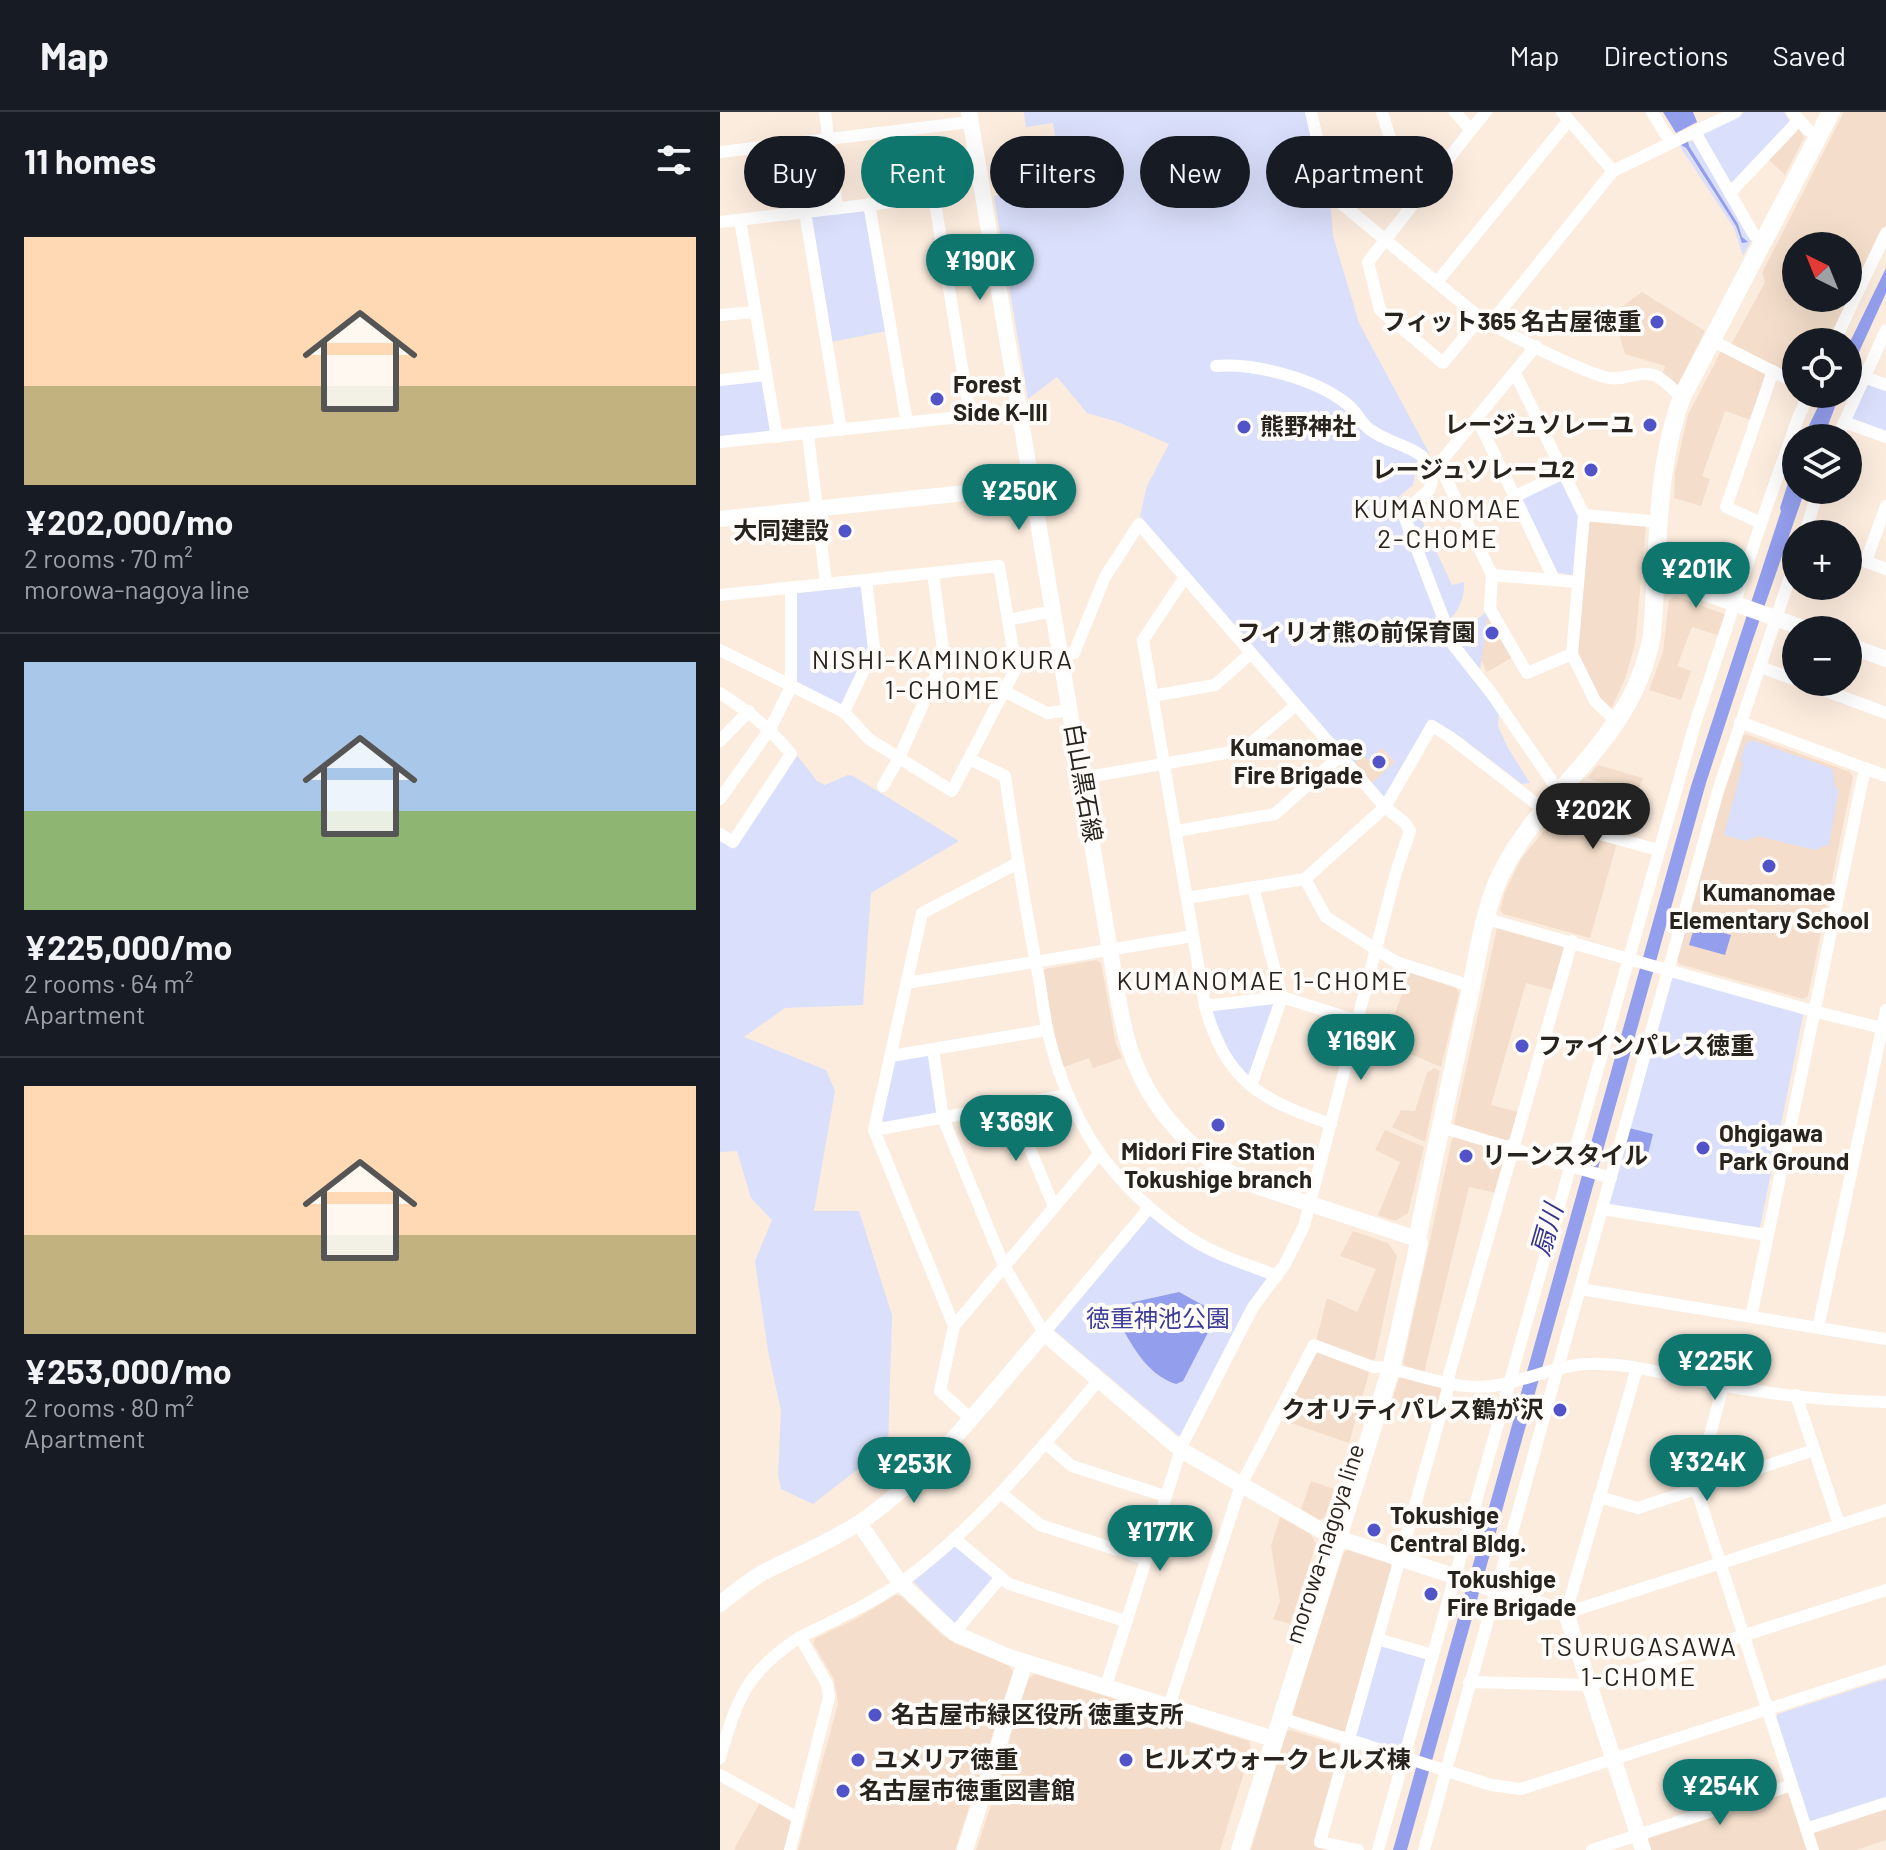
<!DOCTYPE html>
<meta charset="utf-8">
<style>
:root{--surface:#171b24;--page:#242831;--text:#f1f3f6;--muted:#9ea1a6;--line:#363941;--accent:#0f766e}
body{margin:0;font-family:Barlow,"Noto Sans JP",sans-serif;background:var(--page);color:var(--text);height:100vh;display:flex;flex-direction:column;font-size:30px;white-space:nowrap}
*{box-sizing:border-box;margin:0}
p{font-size:26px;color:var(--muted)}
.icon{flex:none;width:44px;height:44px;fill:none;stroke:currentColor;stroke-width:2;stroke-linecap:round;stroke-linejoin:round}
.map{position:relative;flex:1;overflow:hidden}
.side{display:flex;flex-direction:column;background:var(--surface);width:720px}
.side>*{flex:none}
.hud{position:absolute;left:24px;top:24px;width:760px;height:72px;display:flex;gap:16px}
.needle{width:52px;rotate:317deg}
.controls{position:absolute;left:1062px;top:120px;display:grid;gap:16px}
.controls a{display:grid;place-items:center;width:80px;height:80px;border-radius:50%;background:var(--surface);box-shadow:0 8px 32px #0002;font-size:40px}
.price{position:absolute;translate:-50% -68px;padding:0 18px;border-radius:28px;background:var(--accent);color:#fff;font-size:26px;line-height:52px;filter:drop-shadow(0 2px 4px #0008)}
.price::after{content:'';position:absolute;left:50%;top:48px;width:24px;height:18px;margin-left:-12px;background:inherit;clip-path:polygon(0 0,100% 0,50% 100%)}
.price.on{background:#222;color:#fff}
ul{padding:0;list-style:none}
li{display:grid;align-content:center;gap:16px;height:424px;padding:0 24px}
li+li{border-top:2px solid var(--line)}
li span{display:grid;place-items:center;height:248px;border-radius:0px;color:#555}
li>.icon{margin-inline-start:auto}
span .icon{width:144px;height:144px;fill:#fffc;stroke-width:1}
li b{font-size:34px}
h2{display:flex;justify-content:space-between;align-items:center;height:96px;padding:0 24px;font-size:34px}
.chip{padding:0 28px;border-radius:36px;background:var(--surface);box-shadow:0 8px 32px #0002;font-size:28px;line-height:72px}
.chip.on{background:var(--accent);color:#fff}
header{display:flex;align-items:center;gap:48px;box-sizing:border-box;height:112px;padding:0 40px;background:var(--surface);border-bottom:2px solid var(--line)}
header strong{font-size:38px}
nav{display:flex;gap:44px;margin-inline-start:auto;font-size:28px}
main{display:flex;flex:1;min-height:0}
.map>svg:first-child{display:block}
.built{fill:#f4decb;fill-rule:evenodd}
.green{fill:#dadffb}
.water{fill:#939eed}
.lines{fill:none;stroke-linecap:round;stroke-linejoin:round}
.street{stroke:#fff;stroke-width:12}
.secondary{stroke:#fff;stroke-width:16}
.primary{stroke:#fff;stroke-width:18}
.poi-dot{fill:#5153c9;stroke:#fffcf9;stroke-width:3}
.labels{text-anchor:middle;stroke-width:8;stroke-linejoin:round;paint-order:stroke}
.poi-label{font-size:24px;font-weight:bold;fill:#29231e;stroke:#fffcf9;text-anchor:start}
.street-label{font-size:24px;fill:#29231e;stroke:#fffcf9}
.park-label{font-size:24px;fill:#3c3d98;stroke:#fffcf9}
.neighbourhood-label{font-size:26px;letter-spacing:2px;fill:#29231e;stroke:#fffcf9}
.water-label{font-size:26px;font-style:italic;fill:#35358f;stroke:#fffcf9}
</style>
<header>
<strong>Map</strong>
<nav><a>Map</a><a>Directions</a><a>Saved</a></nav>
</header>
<main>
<section class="side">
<h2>11 homes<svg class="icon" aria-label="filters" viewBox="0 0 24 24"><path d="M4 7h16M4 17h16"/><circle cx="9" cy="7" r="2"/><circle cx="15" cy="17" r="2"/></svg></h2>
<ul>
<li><span style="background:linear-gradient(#ffd9b3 60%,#c2b280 0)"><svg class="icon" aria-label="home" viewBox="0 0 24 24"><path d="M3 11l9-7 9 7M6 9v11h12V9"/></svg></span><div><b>¥202,000/mo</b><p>2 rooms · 70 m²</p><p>morowa-nagoya line</p></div></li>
<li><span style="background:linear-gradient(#a9c7e8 60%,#8fb573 0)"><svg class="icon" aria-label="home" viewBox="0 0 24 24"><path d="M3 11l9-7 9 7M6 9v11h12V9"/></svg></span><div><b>¥225,000/mo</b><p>2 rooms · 64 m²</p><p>Apartment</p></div></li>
<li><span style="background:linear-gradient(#ffd9b3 60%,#c2b280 0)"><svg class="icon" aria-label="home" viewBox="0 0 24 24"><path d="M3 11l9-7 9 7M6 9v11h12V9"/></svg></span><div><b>¥253,000/mo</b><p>2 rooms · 80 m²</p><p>Apartment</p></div></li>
</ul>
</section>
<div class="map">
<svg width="1166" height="1738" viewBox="0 0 1166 1738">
<rect width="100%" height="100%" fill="#fcecde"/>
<g class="built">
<path d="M1124,0H1166V113L1110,230H1076V266L1011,233L1045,170L1042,161ZM1076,134H1128V186H1076Z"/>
<polygon points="1079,17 1084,26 1065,63 1047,46"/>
<polygon points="922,180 985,219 957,274 942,263 945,254 905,242 899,222 890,223 884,218 891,203"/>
<polygon points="1001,239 1043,259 1046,264 1031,308 1005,299 982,364 990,367 981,394 954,386 955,360 968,303"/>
<polygon points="870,407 926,414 915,532 905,567 890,599 878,587 856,540 865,411"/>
<polygon points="956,484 1004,502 1006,507 1000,524 972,515 957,554 971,559 961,588 929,578 943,540 949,488"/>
<polygon points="768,498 793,545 767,560 761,548"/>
<polygon points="1026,622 1130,660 1133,665 1088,884 1083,887 959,852 957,847 1004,676 1020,625"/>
<polygon points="662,635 675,651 650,673 633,652 644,642 649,647"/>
<polygon points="878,653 923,666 917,681 867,666"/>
<polygon points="833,714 897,731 870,826 783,802 780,798 785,780 801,747 827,715"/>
<polygon points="777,816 840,831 844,837 833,878 806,871 771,993 798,1000 791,1025 785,1030 737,1017 734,1012"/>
<polygon points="376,848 381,851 396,932 402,946 373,956 369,946 341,956 322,863 325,857"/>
<polygon points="690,859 735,873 739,881 721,955 653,926 662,903 673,907"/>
<polygon points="714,956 720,959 705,1030 672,1015 681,998 695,999 707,961"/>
<polygon points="665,1018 704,1035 688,1101 675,1109 658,1103 680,1050 655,1038"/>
<polygon points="736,1024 783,1037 787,1043 776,1081 749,1075 704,1261 686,1257 683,1251 732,1027"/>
<polygon points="633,1119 668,1131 677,1144 655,1247 649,1250 596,1229 607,1186 637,1200 656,1157 620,1144"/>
<polygon points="597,1238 647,1257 649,1261 629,1331 559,1307"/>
<polygon points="680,1264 720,1274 723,1278 717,1297 700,1293 697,1302 670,1295"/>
<polygon points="591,1369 614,1377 605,1405 599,1408 581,1397"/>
<polygon points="560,1405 591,1422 596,1432 570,1512 553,1507 560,1489 551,1434"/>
<polygon points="628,1438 670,1452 672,1456 628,1618 622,1622 575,1606 572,1601 624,1440"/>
<polygon points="175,1483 181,1484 221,1522 236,1532 289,1553 293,1560 235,1738 78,1738 118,1592 114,1567 93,1531 96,1526 138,1506"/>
<polygon points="315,1562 529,1629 531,1638 500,1738 256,1738 287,1646 292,1613 309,1566"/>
<polygon points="570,1618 619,1633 621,1637 594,1733 617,1738 531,1738 566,1620"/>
<polygon points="1066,1679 1070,1682 1088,1738 931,1738 927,1728 929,1724"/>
<polygon points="41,1689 71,1706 73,1711 66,1738 16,1738 14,1737"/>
<polygon points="1166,1695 1166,1728 1136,1738 1098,1738 1093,1722 1094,1718"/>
</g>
<g class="green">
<path d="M304,0H585L610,88L613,124L639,211L709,341L697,349L693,373L669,393L677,408L696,396L732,473L744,470C745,483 739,501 728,508L731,513L737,509L754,510L768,498L759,567L779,601L778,614L788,636L810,671L802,672L742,626L709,607L667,684L661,685L650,673L675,650L662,636L648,648L643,642L633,652L420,404L427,374L449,332L398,310L367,301L337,265L308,287L274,84L343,73L333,11L306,15Z"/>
<polygon points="1025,0 1064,0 1071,12 1016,71 1009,70 983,25 984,21"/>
<polygon points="970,27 974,30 1031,129 1023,144 1014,116 959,33 965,36 1016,114 1019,126 1022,125 1018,112 969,34"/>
<polygon points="141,96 147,101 167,219 111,230 90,107 95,102"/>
<polygon points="38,267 44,270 52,318 49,321 0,326 0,271"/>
<polygon points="1149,272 1166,278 1166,320 1133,308 1131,304 1144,275"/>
<polygon points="841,368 859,404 854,461 852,463 836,460 800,388"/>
<polygon points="142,474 150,534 123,591 118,593 76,569 77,481"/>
<polygon points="1032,628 1113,657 1115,676 1119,677 1109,732 1095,738 1038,724 1025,729 1004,723 1023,651 1020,648 1026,631"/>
<polygon points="76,642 97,669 105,673 128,663 133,664 239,729 151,781 143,893 65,896 24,925 106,958 115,979 94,1099 139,1099 172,1203 168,1334 93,1392 61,1377 58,1363 61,1299 48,1239 35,1149 52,1108 31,1086 17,1039 0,1040 0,728 14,737"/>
<polygon points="956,865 1081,899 1083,904 1040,1115 1037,1117 893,1096 889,1092 950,868"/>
<polygon points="552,889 554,894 531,962 525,963 514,950 490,899"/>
<polygon points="208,942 217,1001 165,1011 160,1006 173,951 177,947"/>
<polygon points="428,1104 433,1104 547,1167 460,1325 335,1219 334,1214"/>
<polygon points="234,1434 273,1464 273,1469 235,1512 192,1468"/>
<polygon points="664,1532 705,1544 707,1548 682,1636 677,1637 637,1626 635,1621 660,1535"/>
<polygon points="1166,1567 1166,1689 1088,1710 1055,1607 1058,1602"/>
</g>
<g class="water">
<polygon points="943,0 973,0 977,10 956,21"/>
<polygon points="968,28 969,34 1018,112 1022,125 1028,130 1022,131 1016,114 966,36 959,32"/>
<polygon points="1166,156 1166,181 1128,264 1128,234"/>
<polygon points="1104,282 1120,282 1103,326 1083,326"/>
<polygon points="1076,346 1076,378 1085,378 1032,530 986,671 687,1738 673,1738 971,674 1061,399 1060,396"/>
<polygon points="975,813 1011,823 1005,843 969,833"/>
<polygon points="909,1016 933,1022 928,1042 904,1035"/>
<path d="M459,1180L490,1197L494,1209L463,1269L456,1272C425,1262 411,1231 396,1205L405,1192Z"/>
</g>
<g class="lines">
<g class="street">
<polyline points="105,0 117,95"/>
<path d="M591,0L608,74L617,88L760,206C799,227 842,251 884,265C903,271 921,256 938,265C947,270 954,279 962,285"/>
<polyline points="662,0 675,42 707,74"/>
<polyline points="735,0 751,18 648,150 660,198 723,251 760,206"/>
<polyline points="1072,0 1088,18 1099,24"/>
<polyline points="751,18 766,0"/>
<polyline points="975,20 1034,123 1045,129"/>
<polyline points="951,31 1016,0"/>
<polyline points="0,40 250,10"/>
<polyline points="893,59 951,31 932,0"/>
<polyline points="1010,81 1079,8"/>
<polyline points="149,92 187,311"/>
<polyline points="85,100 121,318"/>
<polyline points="20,108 57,325"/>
<polyline points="0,110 214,85 250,304 0,330"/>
<polyline points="717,170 849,8"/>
<polyline points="0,203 35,200"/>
<polyline points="770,212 893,59 842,0"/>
<polyline points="993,229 1076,271"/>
<polyline points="1114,230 1166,121"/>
<polyline points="816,234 719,352 772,463 770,497 807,561 852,542"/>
<path d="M496,254C536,251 596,267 627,292C638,300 641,313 652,319C668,330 687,333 702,344L712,370L709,378L683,401L734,534L772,582L840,681"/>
<polyline points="795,261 864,403 852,542 875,589 898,611"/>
<polyline points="1144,265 1166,273"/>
<polyline points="0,268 46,263"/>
<polyline points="757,306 834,467"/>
<polyline points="1124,310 1166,325"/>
<polyline points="88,323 106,471"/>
<polyline points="1117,326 1166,218"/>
<polyline points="796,384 843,361"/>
<polyline points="864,403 940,410"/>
<polyline points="1041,411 1006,395 1053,259"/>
<polyline points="1085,422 1098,378"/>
<polyline points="1128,443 1166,457"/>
<polyline points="1146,449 1166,394"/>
<polyline points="772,463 857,470"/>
<path d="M465,465L423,528L485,894C506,970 541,988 611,1012"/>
<polyline points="0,483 279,454 296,556 232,679 149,627 124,600 0,538"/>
<polyline points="288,508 333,499"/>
<polyline points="341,543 354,541 385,465 419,412 665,695 685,711 690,719 676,760 584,1114 565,1152 533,1195 463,1331 386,1574"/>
<polyline points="1040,555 1076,568"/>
<polyline points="1082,570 1166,601"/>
<polyline points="284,579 327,601 350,598"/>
<path d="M0,581C28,599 50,616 71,642L13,730L0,722"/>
<polyline points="432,584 495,573 530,542"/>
<polyline points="124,600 154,537 146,468"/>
<polyline points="1020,610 1166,664"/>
<polyline points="0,629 29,599"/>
<path d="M249,647L285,664C295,732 306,800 319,867C322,885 324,903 328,921C350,1012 391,1073 468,1125C495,1143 527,1152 557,1164"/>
<polyline points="362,666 523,638 575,594"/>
<polyline points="163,674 179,646 224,545 213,461"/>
<polyline points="0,687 50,617 71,575 71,475"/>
<polyline points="818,705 938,738"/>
<polyline points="456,719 555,702 620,644"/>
<polyline points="585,767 606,805 657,838 676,850 751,874"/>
<polyline points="533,775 562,885 638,909"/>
<polyline points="467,786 585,767 665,695 712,614 730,625 824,698"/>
<polyline points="767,807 1093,899 1166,917"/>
<polyline points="186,871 473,824"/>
<polyline points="485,894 562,885 531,974"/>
<polyline points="213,937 223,1006 284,1154 324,1221 429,1096"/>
<polyline points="171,944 327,918"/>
<polyline points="292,993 334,1095"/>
<polyline points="721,1015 891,1066"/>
<polyline points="154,1018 347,983"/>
<polyline points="882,1097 1047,1123"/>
<polyline points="860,1177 1166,1227"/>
<polyline points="1031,1205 1145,656"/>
<polyline points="234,1214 154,1018 202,801 298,751"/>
<polyline points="1098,1216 1166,898"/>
<path d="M671,1257C707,1265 741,1280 779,1273C813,1266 846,1250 880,1252C921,1253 961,1266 1001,1273C1055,1283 1111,1289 1166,1290"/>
<polyline points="1003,1274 976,1376 1093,1738"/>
<polyline points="1076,1283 1119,1412"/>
<polyline points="250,1306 220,1279 234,1214 379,1042"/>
<polyline points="325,1331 352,1354 445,1384"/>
<polyline points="281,1381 320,1413 426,1447"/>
<polyline points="879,1385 918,1396 1094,1338"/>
<polyline points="235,1427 289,1472 405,1509"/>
<polyline points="846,1501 1166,1398"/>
<polyline points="846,1501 917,1256"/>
<polyline points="234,1521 281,1465"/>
<polyline points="657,1527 713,1543"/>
<polyline points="749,1570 869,1573 1166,1478"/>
<polyline points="449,1594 521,1373 594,1233 653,1255 661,1255"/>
<polyline points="561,1606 771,1673 801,1677 1166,1559"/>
<path d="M0,1646C17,1587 26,1560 80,1525"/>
<polyline points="0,1663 78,1706"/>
<polyline points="1086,1717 1166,1691"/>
<path d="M70,1738L109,1585L107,1572L80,1525C114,1508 151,1492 182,1470C258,1414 318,1340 378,1269"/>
<polyline points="638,1738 600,1730 727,1280 729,1263 852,829"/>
<polyline points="658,1738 974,615 1041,411 1078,306 1089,282"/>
<polyline points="704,1738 998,679 1076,447"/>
<polyline points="872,1738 1072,1673"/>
</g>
<g class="secondary">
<path d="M249,0L390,839C396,869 399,901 408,931C427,996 475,1047 536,1074L697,1127"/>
<polyline points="0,407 311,374"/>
<polyline points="938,464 1089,518"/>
<polyline points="1128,533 1166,547"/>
<polyline points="139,1411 180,1471 234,1521 289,1545 544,1624"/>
<path d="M0,1492C14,1481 28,1469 44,1460C77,1443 111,1430 142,1409C214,1359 267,1287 324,1221L461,1338L609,1423L846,1501L923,1738"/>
<polyline points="245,1738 305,1550"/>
</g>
<path class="primary" d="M520,1738L671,1257L699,1131L697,1127C714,1048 730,969 748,890C757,850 762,804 779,766C823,673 912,633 932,523C939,444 934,360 962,285L1111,0"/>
</g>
<g class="poi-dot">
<circle cx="937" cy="210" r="8"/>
<circle cx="217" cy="287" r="8"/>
<circle cx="930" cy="313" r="8"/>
<circle cx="524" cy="315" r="8"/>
<circle cx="871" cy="358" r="8"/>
<circle cx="125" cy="419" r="8"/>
<circle cx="772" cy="521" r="8"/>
<circle cx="659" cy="650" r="8"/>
<circle cx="1049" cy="754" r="8"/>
<circle cx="802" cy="934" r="8"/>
<circle cx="498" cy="1013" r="8"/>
<circle cx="983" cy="1036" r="8"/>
<circle cx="746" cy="1044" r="8"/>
<circle cx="840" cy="1298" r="8"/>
<circle cx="654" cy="1418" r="8"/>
<circle cx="711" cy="1482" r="8"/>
<circle cx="155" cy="1603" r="8"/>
<circle cx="138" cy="1648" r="8"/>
<circle cx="406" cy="1648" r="8"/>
<circle cx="123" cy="1679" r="8"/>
</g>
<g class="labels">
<g class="poi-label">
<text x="921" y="218" text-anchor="end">フィット365 名古屋徳重</text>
<text x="233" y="281">Forest<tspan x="233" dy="28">Side K-III</tspan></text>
<text x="914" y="321" text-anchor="end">レージュソレーユ</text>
<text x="540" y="323">熊野神社</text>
<text x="855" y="366" text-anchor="end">レージュソレーユ2</text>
<text x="109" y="427" text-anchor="end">大同建設</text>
<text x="756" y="529" text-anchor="end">フィリオ熊の前保育園</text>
<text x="643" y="644" text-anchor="end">Kumanomae<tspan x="643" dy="28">Fire Brigade</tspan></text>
<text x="1049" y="789" text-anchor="middle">Kumanomae<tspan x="1049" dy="28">Elementary School</tspan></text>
<text x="818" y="942">ファインパレス徳重</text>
<text x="999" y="1030">Ohgigawa<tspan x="999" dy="28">Park Ground</tspan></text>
<text x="498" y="1048" text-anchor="middle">Midori Fire Station<tspan x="498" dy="28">Tokushige branch</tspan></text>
<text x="762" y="1052">リーンスタイル</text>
<text x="824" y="1306" text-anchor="end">クオリティパレス鶴が沢</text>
<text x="670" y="1412">Tokushige<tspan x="670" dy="28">Central Bldg.</tspan></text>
<text x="727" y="1476">Tokushige<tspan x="727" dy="28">Fire Brigade</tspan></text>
<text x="171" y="1611">名古屋市緑区役所 徳重支所</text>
<text x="154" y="1656">ユメリア徳重</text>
<text x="422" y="1656">ヒルズウォーク ヒルズ棟</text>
<text x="139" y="1687">名古屋市徳重図書館</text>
</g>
<g class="street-label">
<text transform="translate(363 671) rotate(80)" y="8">白山黒石線</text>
<text transform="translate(605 1432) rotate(-72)" y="8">morowa-nagoya line</text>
</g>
<g class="park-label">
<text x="438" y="1215">徳重神池公園</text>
</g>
<g class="neighbourhood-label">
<text x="718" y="406">KUMANOMAE<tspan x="718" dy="30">2-CHOME</tspan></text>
<text x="223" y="557">NISHI-KAMINOKURA<tspan x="223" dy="30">1-CHOME</tspan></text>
<text x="543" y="878">KUMANOMAE 1-CHOME</text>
<text x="919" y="1544">TSURUGASAWA<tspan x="919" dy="30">1-CHOME</tspan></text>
</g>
<g class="water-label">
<text transform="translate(827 1118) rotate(-74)" y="9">扇川</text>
</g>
</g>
</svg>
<div class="controls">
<a><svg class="needle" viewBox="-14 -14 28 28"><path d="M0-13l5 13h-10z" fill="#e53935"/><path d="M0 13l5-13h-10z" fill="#9ea1a6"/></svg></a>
<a><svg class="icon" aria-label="locate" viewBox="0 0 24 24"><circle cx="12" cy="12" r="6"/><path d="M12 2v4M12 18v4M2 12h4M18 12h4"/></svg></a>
<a><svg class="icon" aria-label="layers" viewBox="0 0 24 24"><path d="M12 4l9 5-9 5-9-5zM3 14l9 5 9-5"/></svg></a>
<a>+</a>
<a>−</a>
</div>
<b class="price" style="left:260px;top:190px">¥190K</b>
<b class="price" style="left:299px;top:420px">¥250K</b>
<b class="price" style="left:976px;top:498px">¥201K</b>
<b class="price on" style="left:873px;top:739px">¥202K</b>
<b class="price" style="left:641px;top:970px">¥169K</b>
<b class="price" style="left:296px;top:1051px">¥369K</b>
<b class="price" style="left:995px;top:1290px">¥225K</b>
<b class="price" style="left:987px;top:1391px">¥324K</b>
<b class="price" style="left:194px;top:1393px">¥253K</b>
<b class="price" style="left:440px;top:1461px">¥177K</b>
<b class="price" style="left:1000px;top:1715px">¥254K</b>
<div class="hud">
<a class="chip">Buy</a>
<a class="chip on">Rent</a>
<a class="chip">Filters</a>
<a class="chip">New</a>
<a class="chip">Apartment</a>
</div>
</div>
</main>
